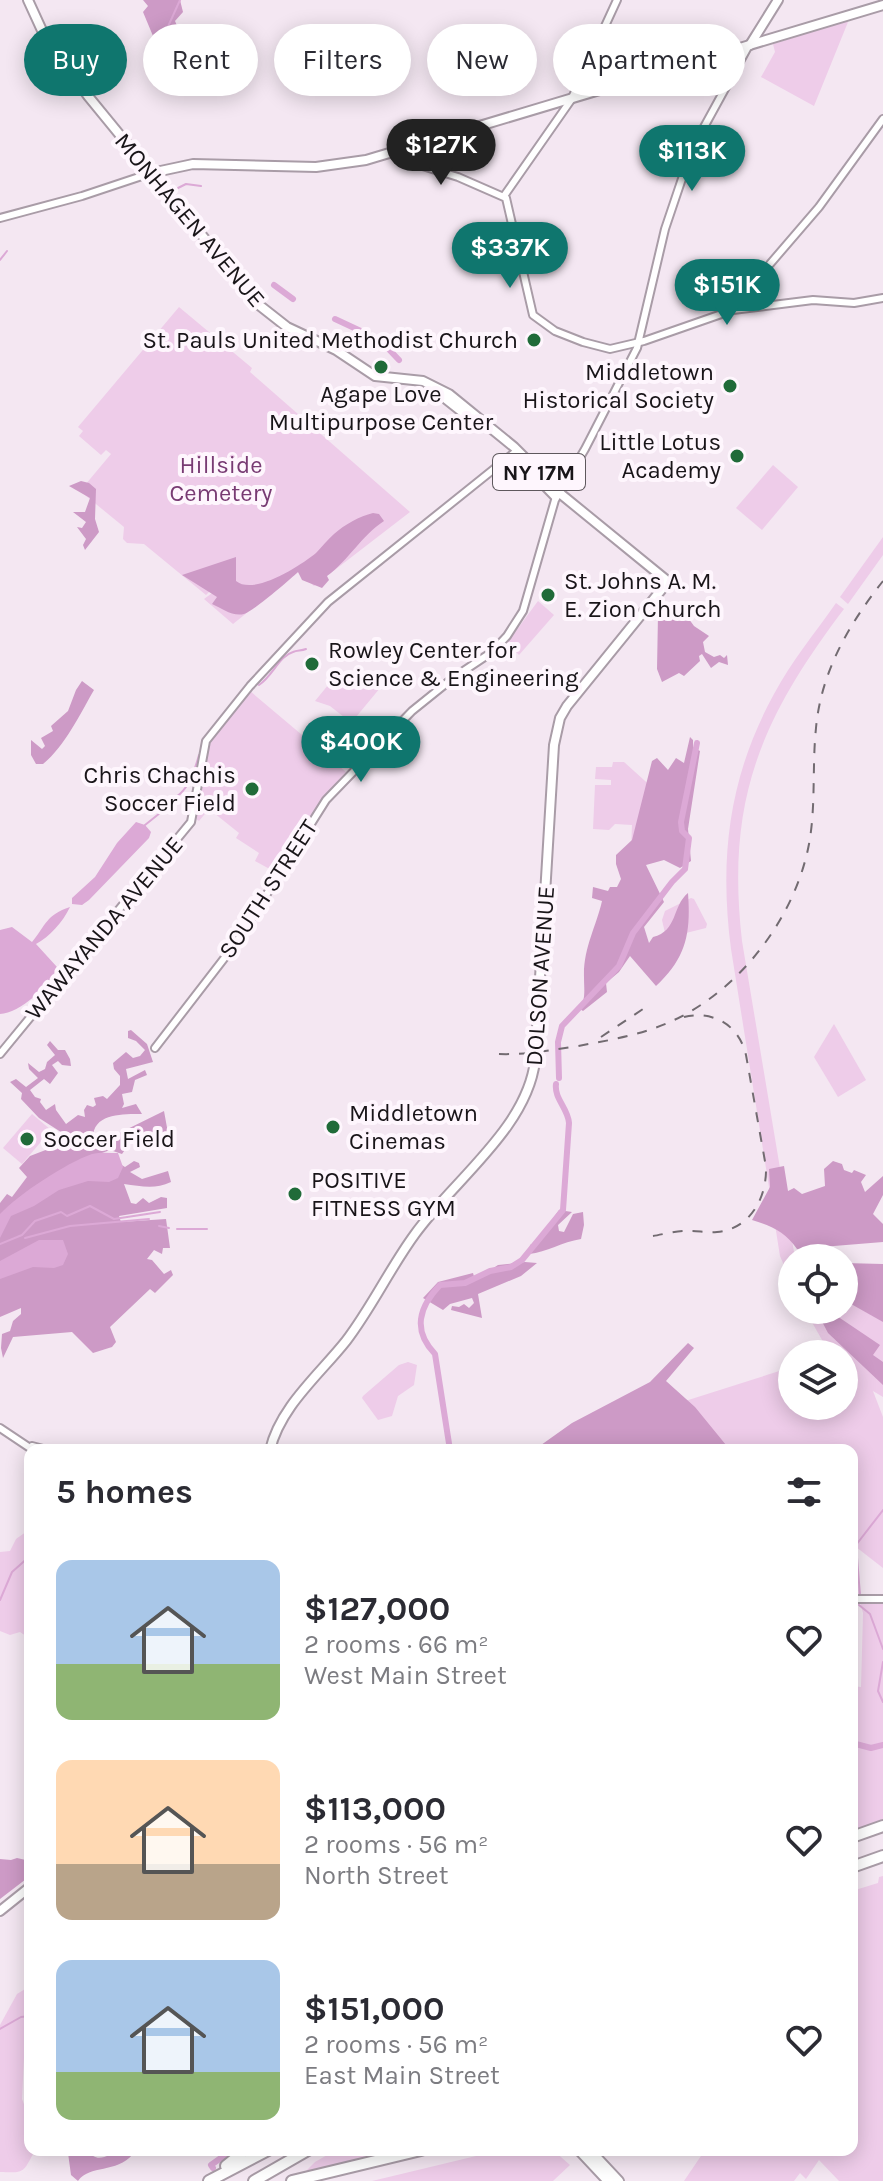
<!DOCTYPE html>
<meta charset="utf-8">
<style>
:root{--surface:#fff;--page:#f7f7f7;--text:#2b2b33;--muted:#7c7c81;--accent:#0f766e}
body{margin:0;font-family:Karla,sans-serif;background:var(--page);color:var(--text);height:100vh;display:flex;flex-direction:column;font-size:30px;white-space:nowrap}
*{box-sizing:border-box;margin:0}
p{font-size:26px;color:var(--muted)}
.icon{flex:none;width:44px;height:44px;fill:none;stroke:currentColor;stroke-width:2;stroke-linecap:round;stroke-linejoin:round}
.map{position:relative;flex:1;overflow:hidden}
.drawer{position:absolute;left:24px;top:1444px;width:834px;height:712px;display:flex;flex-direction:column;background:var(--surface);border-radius:16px;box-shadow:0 4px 20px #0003}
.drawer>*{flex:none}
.banner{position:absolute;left:24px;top:24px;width:836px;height:72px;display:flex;gap:16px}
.tools{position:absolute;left:778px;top:1244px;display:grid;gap:16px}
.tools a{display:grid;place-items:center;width:80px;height:80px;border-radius:50%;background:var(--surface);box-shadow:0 4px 20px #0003;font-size:40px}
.price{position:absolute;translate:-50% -68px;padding:0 18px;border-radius:28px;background:var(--accent);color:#fff;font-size:26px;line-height:52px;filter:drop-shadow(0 2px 4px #0008)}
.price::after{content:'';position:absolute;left:50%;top:48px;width:24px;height:18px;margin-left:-12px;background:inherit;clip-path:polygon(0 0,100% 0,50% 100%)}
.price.active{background:#222;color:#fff}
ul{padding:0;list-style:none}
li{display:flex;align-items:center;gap:24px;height:200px;padding:0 32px}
li span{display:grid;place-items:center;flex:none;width:224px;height:160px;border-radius:16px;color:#555}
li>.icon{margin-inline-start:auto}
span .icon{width:96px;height:96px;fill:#fffc;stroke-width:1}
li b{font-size:34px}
h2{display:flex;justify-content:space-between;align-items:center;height:96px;padding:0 32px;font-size:34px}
.chip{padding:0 28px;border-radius:36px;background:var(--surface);box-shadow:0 4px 20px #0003;font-size:28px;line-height:72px}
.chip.active{background:var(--accent);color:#fff}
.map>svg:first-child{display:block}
.green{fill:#eecce9}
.forest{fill:#cd9ac6}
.water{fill:#dca9d6}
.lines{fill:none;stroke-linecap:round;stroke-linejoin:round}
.stream{stroke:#dca9d6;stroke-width:2}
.river{stroke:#dca9d6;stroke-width:6}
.secondary-casing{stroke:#a99ca7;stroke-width:10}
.primary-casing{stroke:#a99ca7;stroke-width:12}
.highway-casing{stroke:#a99ca7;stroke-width:14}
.secondary{stroke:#fff;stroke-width:6}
.primary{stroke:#fff;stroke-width:8}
.highway{stroke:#fff;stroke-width:10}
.rail{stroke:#726b71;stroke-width:2;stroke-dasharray:10 10;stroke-linecap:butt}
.poi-dot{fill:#206b39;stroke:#fef6fd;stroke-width:3}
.labels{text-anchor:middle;stroke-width:8;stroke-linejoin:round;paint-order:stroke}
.shield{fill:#fef6fd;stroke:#5e585d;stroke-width:2}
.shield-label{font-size:22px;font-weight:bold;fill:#191519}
.street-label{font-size:24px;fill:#191519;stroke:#fef6fd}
.poi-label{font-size:24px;fill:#191519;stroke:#fef6fd;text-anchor:start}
.park-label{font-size:24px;fill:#783b73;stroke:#fef6fd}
</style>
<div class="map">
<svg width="883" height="2181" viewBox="0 0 883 2181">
<rect width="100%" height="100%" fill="#f4e7f2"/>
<g class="green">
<polygon points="846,21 848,22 814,106 761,77 775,52 773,44"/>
<polygon points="179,307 252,368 250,372 410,512 314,586 298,572 233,624 204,599 223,585 216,585 206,595 144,544 127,543 123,539 124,527 80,491 111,454 106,450 101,455 79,436 83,431 78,427"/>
<polygon points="773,465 798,487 762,530 736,508"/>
<polygon points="883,537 883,555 848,604 840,597"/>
<polygon points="538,601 554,615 519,655 507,643"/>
<path d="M836,603L844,609C760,720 726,801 742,941L795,1258H792V1284L780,1256L731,949C719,857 729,776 774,694C791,662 815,633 836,603Z"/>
<polygon points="356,671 369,676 380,688 356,717 344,717 330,706 315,701 338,673"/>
<polygon points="250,691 346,772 318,806 277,873 255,861 259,853 236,838 239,833 209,809 199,821 196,819 209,743"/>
<polygon points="613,762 624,762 665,799 631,850 632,825 615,824 609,830 593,829 595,785 611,785 611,780 595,779 596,767 612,767"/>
<polygon points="691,898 694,899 707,924 706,928 674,936 665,933 662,920 665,911"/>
<polygon points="834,1024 866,1080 838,1097 814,1057"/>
<polygon points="32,1114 51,1130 22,1164 3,1148"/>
<polygon points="883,1266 883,1397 873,1391 883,1417 883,1568 856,1547 855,1569 863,1603 883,1602 883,1822 852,1839 852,1686 861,1687 863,1613 852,1571 852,1450 721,1450 682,1402 792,1367 792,1406 844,1406 844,1354 830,1354 805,1310 844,1310 844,1267"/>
<polygon points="408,1362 417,1365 414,1385 398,1396 392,1416 378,1420 362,1398 363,1396 399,1365"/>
<polygon points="30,1529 30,1635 26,1636 20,1632 10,1635 0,1631 0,1552 10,1551 16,1539"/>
<polygon points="883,1876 883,2181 839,2181 819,2160 806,2179 800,2173 794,2181 684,2181 705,2150 852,2150 852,1891 878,1883 879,1877"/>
<path d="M30,1986V2046L24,2058L22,2099L30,2120V2150H35C23,2173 25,2173 0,2172V2025L17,1994Z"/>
<polygon points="336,2150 401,2150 304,2173 315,2162"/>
<polygon points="501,2150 553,2150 570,2165 553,2181 372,2181"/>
</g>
<g class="forest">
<polygon points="143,0 180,0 183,12 175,21 181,35 168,40 169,46 158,48 143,12 148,6"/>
<polygon points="81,481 89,483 96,489 95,519 99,532 85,550 83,545 86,539 77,527 82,528 86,522 73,512 85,512 90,498 69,486"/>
<path d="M373,513L379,514L384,521C361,536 349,560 327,576L329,580L322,588L302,580L298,572C288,581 255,610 244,614C233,617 221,608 212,604L217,597L182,575L236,557V581C254,596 300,566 316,553C322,547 327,540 334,534C344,525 360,516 373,513Z"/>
<polygon points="671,605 683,611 694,626 709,636 703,642 705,652 714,657 720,655 724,658 727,655 728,665 719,662 711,668 702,654 699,656 700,661 684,676 679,673 662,682 657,669 658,615 662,608"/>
<path d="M82,681L94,690C80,714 65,746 43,764H36L31,755V740L42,749L45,746L41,738L53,731L51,726L68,711L76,690Z"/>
<path d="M690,737L693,740V751L696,749L700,751L688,829L691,861L680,868L664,860L646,865L664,902L644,927L649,943L653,937C678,931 672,906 688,893C691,934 686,958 656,986L630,956L619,972L606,983L607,992L583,1011L580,1009C586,998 584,989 584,977C583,949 596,927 602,901L592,898L593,887L608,891L610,887H617L621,879L616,864V855L632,840L652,761L657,758L668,770L676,758L684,763Z"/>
<path d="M131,1030L147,1044L153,1062L126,1069L128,1079L145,1070L147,1075L135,1080L132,1092L122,1094L124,1104L122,1108L136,1104L142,1114C123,1114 92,1113 93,1139L97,1144L164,1111L168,1133C155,1135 147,1129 139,1143L129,1144L122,1154L110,1150L102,1153L125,1167L134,1161L139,1163L140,1167L130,1172L142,1179L168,1171L171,1182C154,1190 141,1186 124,1184L131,1203L136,1204L143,1198L149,1203L161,1197L167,1198V1208L119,1216L121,1222L166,1219L170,1248H163L162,1254L154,1250L147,1259L152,1260L164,1274L171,1270L173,1275L155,1293L150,1289L110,1327L116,1342L112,1347L93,1353L72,1332L13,1337L3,1358L1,1348L2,1334L10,1331L13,1321L21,1314V1308L0,1317V1203L7,1194L12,1197L27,1177L19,1168L30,1156L56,1146L64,1134L39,1118L21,1099L22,1093L10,1082L16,1079L26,1087L38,1078L29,1069L28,1063L39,1072L45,1069L47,1062L55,1055L47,1045L50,1041L58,1050H65L70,1059L71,1066L62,1065L58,1061L52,1065L58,1073L50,1084L44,1079L30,1090L35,1097L41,1099L40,1102L46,1110L55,1104L56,1110L66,1124L78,1115L85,1117L84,1110L87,1105L93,1107L96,1105L94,1098L103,1096L107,1099L120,1085V1076L114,1069L113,1063L126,1052L133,1058L140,1056L145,1050L136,1041L128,1038V1031Z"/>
<path d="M833,1161L842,1164L844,1170L852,1173L854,1170L866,1175L861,1182L865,1192L883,1176V1195L873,1214L883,1224V1242L797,1249C785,1232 772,1226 752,1220L770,1187L769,1169L784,1166L788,1191L794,1188L802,1194L825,1186L824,1169Z"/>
<path d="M559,1210L572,1212L558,1225L559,1231L564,1232L573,1214L583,1212L584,1225L581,1239C562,1242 547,1252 529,1254L530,1245L537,1241Z"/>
<polygon points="525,1262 537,1263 521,1276 478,1294 482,1318 451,1310 452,1306 459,1307 464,1304 469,1308 474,1303 472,1298 450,1304 443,1310 423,1298 438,1282 473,1273 475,1280 498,1265"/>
<polygon points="844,1263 883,1264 883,1322 844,1300"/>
<polygon points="816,1310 828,1310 880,1345 873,1355 883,1362 883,1385 828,1333"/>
<polygon points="688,1343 694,1348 666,1381 695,1407 726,1445 721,1450 534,1450 572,1423 650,1382"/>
<polygon points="17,1858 30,1861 25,1867 30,1866 30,1876 0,1899 0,1859 11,1860"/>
<path d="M64,2150H87C101,2169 110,2146 133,2154C116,2174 90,2164 78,2181L71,2175L68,2153Z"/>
</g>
<g class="water">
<polygon points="136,822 145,825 151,832 149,838 89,900 82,905 72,904 72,898 95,877 117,843"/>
<path d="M70,907C63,922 49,937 36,944L57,967C50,986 20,1013 0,1014V930L12,927L32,942C46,925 46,915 70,907Z"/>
<path d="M118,1153L123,1167L118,1178L109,1182L88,1181L59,1190L34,1206L11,1216L0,1238V1214C19,1194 66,1163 92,1154C100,1152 109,1153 118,1153Z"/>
<polygon points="39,1240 63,1240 68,1254 63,1265 54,1268 33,1267 0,1279 0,1261"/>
</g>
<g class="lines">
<g class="stream">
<polyline points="161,42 180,0"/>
<polyline points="172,191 186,184 201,186"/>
<polyline points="0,260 7,251"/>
<path d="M259,685C273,676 279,656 293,652C297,650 301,651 306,649"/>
<path d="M145,825L160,813L164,801C186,799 194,773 199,755"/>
<polyline points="159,1226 169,1228"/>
<polyline points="177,1229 207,1229"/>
<polyline points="25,1238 70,1226 149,1219"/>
<polyline points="0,1244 22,1235 35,1221 61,1212 67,1216 90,1206 114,1219 160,1212"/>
<polyline points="860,1595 856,1545 883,1510"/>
<polyline points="0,1600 12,1572 30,1556"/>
<polyline points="859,1605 870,1614 883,1649"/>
<polyline points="883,1662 878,1691 883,1702"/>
<polyline points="0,2029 21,2017 30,2016"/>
</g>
<g class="river">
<polyline points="274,285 293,299"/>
<polyline points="335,319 380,340 399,360"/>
<polyline points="559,1078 558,1042 562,1026 619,966 633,933 672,882 685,869 689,838 682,831 681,822 697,743"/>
<path d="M450,1450L435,1354C412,1330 419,1307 440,1285L465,1283L490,1271L511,1267L522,1260L563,1210L569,1123C568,1108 554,1099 556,1084"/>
<polyline points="852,1743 871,1748 883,1745"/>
<polyline points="213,2168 211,2165 232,2150"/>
</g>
<defs>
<g id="secondary">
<polyline points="392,154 400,159 458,177 506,198 533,315 555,331 583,342 610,349 644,341 733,310 813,300 854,303 883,298"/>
<polyline points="504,196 571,100 617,0"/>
<polyline points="0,218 82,196 151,173"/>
<polyline points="770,264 819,207 883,119"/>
<polyline points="155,1048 236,943 326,800 412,711 453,678 492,652 507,636 523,611 555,500 585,449 637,348 665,229 692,149 749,45"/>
<polyline points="0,1054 191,822 206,741 250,686 328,602 514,453"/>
<polyline points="0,1428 33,1450"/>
<polyline points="32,1446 47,1450"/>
<polyline points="852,1599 883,1599"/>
</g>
<g id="primary">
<path d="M28,0L45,37L88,96L259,305L287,327L336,350L375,376L423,381L449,394L514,447L562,495L665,579L666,584L567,706L560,718L554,745L535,1061C527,1128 453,1181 415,1234C390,1268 372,1307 346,1341C319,1375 280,1407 270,1450"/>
<polyline points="750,45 778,0"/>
<polyline points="151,173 193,164 316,167 366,160 883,5"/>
<polyline points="446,399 470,418"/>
<polyline points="520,460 555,496"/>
<polyline points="0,1911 30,1887"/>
<polyline points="590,2150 619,2181"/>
</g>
<g id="highway">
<polyline points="852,1837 883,1826"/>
<polyline points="852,1867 883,1856"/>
<polyline points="580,2150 609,2181"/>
<polyline points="226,2166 246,2150"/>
<polyline points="209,2181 268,2150"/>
<polyline points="254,2181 308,2150"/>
<polyline points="292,2181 421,2150"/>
</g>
</defs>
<use href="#secondary" class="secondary-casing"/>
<use href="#primary" class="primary-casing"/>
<use href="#highway" class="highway-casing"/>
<use href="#secondary" class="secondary"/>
<use href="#primary" class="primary"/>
<use href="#highway" class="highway"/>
<g class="rail">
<polyline points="601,1037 646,1007"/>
<path d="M499,1054C526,1055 551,1050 578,1046C610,1040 642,1035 672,1021C740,990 795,918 809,844C816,806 812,767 816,728C821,672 849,624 883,581"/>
<path d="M653,1236C665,1234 678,1230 691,1231C699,1231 708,1233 717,1232C750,1229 767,1198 766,1167L746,1055C739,1025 713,1010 684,1017"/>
</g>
</g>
<g class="poi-dot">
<circle cx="534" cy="340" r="8"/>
<circle cx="381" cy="367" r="8"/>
<circle cx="730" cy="386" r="8"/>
<circle cx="737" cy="456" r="8"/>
<circle cx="548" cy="595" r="8"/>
<circle cx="312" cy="664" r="8"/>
<circle cx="252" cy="789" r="8"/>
<circle cx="333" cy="1127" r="8"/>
<circle cx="27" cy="1139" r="8"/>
<circle cx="295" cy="1194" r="8"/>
</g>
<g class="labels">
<rect class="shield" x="493" y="454" width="92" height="36" rx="6"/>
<g class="shield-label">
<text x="539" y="480">NY 17M</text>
</g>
<g class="street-label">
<text transform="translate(190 220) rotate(50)" y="8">MONHAGEN AVENUE</text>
<text transform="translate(268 889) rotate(-57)" y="8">SOUTH STREET</text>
<text transform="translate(104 928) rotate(-50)" y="8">WAWAYANDA AVENUE</text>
<text transform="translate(540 976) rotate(-86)" y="8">DOLSON AVENUE</text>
</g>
<g class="poi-label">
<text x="518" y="348" text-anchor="end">St. Pauls United Methodist Church</text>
<text x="714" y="380" text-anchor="end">Middletown<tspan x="714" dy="28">Historical Society</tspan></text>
<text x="381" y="402" text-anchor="middle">Agape Love<tspan x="381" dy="28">Multipurpose Center</tspan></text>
<text x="721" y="450" text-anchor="end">Little Lotus<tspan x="721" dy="28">Academy</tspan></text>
<text x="564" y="589">St. Johns A. M.<tspan x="564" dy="28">E. Zion Church</tspan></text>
<text x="328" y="658">Rowley Center for<tspan x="328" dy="28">Science &amp; Engineering</tspan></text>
<text x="236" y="783" text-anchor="end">Chris Chachis<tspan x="236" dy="28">Soccer Field</tspan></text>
<text x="349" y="1121">Middletown<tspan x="349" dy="28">Cinemas</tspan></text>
<text x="43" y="1147">Soccer Field</text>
<text x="311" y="1188">POSITIVE<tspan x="311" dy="28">FITNESS GYM</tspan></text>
</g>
<g class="park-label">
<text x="221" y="473">Hillside<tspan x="221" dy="28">Cemetery</tspan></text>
</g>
</g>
</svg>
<div class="tools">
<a><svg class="icon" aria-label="locate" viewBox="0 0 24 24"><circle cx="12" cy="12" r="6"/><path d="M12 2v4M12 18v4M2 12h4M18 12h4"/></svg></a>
<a><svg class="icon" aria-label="layers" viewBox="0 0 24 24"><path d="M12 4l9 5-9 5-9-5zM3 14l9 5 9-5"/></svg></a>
</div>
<b class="price active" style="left:441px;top:187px">$127K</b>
<b class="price" style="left:692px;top:193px">$113K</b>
<b class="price" style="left:510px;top:290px">$337K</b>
<b class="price" style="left:727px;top:327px">$151K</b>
<b class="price" style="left:361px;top:784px">$400K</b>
<div class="banner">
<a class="chip active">Buy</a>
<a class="chip">Rent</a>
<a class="chip">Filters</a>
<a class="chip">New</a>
<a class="chip">Apartment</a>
</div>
<section class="drawer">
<h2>5 homes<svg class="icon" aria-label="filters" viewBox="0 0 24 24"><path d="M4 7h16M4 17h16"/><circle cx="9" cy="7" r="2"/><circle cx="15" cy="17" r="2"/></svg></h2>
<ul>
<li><span style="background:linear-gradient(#a9c7e8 65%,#8fb573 0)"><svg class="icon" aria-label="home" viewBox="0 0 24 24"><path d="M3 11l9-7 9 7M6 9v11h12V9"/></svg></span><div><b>$127,000</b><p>2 rooms · 66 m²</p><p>West Main Street</p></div><svg class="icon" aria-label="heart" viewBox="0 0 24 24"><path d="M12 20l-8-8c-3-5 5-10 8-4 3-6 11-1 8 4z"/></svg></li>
<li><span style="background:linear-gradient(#ffd9b3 65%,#b9a48a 0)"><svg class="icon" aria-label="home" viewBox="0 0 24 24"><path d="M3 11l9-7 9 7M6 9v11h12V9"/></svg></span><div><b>$113,000</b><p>2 rooms · 56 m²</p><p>North Street</p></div><svg class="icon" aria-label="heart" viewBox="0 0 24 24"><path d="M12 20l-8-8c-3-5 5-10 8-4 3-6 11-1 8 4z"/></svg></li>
<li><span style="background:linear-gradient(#a9c7e8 70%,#8fb573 0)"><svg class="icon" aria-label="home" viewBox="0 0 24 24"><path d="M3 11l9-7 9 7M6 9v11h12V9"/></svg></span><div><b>$151,000</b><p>2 rooms · 56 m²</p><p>East Main Street</p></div><svg class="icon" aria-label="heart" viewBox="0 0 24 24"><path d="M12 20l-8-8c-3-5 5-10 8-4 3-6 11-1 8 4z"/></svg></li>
</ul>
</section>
</div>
